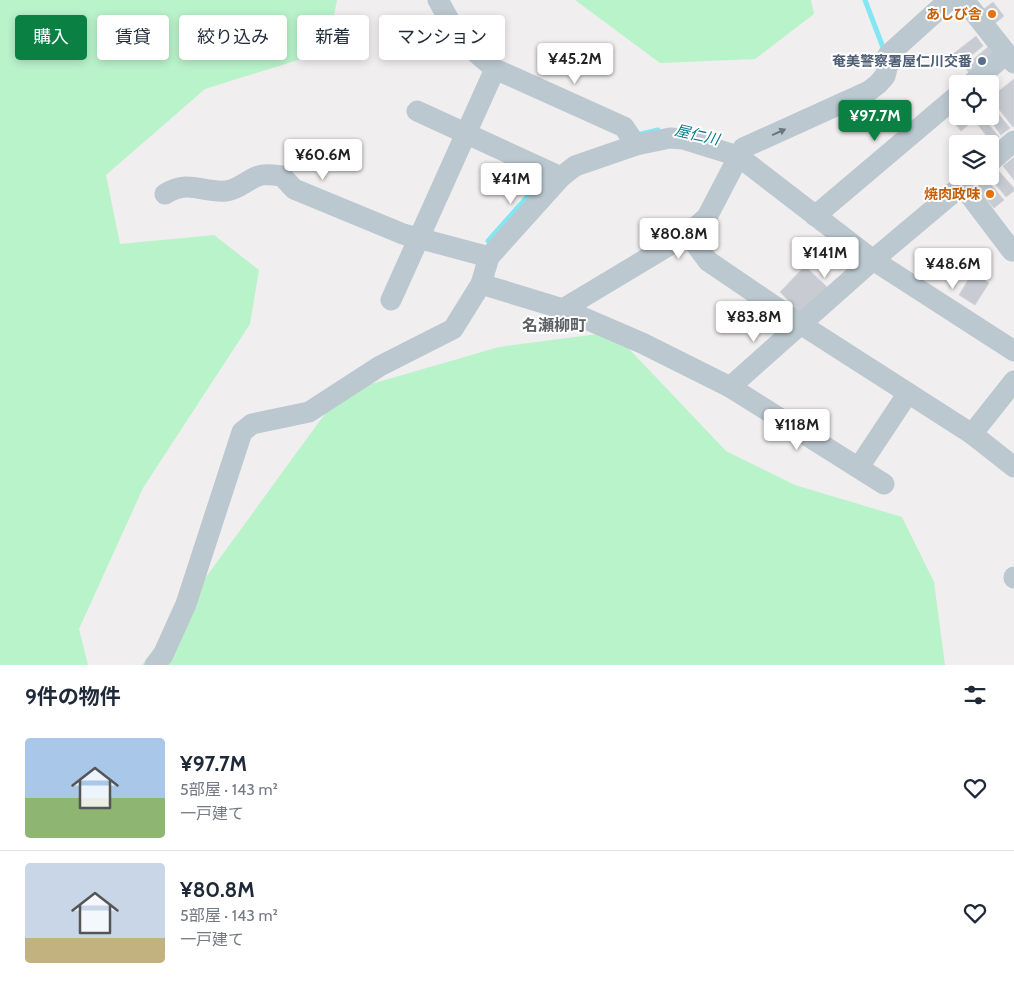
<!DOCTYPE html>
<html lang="ja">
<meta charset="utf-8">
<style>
:root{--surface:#fff;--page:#f2f2f3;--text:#1f2937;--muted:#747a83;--line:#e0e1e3;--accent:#0b8043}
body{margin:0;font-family:Cabin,"Noto Sans JP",sans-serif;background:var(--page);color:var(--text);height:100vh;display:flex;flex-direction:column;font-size:19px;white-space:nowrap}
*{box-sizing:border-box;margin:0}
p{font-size:16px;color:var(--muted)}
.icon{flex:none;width:28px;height:28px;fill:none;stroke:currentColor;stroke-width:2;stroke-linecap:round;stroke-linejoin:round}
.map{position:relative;height:665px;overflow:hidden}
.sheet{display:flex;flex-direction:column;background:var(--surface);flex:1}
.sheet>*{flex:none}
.hud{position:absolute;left:15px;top:15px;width:500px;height:45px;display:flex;gap:10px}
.tools{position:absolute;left:949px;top:75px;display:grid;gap:10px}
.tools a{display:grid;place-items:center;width:50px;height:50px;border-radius:5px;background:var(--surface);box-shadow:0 2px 8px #0003;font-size:25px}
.price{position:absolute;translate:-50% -42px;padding:0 11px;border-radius:5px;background:#fff;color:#222;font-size:16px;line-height:32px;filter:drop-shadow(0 1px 2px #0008)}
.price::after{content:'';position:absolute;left:50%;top:30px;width:15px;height:11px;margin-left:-8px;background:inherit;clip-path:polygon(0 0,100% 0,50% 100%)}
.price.active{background:var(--accent);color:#fff}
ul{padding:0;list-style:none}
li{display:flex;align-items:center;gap:15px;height:125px;padding:0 25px}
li+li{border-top:1px solid var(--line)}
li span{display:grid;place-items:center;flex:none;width:140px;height:100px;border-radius:5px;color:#555}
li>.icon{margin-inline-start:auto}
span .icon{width:60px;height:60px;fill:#fffc;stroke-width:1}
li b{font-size:21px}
h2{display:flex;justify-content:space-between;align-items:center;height:60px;padding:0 25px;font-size:21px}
.tag{padding:0 18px;border-radius:5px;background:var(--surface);box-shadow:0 2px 8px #0003;font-size:18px;line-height:45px}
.tag.active{background:var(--accent);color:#fff}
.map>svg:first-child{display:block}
.green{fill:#b9f3ca}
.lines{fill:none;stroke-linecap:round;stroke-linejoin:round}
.stream{stroke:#82e6f3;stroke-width:5}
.building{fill:#c8ccd2;stroke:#d2d5db}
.minor{stroke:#bbc8cf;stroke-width:21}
.oneway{fill:#687780}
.food-dot{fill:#e8710a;stroke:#fff;stroke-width:2}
.service-dot{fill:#5c6f8a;stroke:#fff;stroke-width:2}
.labels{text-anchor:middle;stroke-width:4;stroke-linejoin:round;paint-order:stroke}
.food-label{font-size:14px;font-weight:bold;fill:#c56008;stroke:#fff;text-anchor:end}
.service-label{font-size:14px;font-weight:bold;fill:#4e5e75;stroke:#fff;text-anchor:end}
.water-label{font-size:15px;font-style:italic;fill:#047c8d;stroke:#fff}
.quarter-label{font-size:16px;font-weight:bold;fill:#5b6064;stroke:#fff}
</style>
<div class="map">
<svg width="1014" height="665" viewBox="0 0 1014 665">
<rect width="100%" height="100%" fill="#f1eeef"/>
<g class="green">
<polygon points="0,0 337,0 327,51 205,89 106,175 120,244 214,235 259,270 250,324 143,488 79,629 88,665 0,665"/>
<polygon points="575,0 811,0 814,14 755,59 660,63"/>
<polygon points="613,332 726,451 795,485 902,517 934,582 945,665 142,665 340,393 499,347"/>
</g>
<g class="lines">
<g class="stream">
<polyline points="865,0 884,50"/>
<polyline points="637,135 658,130"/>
<polyline points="488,241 546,176"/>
</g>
</g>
<g class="building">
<polygon points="993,2 1004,16 992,26 980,12"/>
<polygon points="976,36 983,46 961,64 953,54"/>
<polygon points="988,47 997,58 974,78 964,67"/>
<polygon points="1014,79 1014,126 1013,127 990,98"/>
<polygon points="958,103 958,116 979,116 961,131 946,113"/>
<polygon points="995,110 1010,128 1001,135 987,116 990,116 990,114"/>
<polygon points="985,120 999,137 992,143 978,125"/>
<polygon points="1014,157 1014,180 1003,166"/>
<polygon points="997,169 1014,188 1014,191 1006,197 989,176"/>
<polygon points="986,179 1004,200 994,208 976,187"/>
<polygon points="805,266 828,288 802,314 780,292"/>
<polygon points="973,272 989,283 975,305 959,295"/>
</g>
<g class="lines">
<g class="minor">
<polyline points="438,0 459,38 495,69 624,127 636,145"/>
<polyline points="964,0 1014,63"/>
<polyline points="971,84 1006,54"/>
<polyline points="417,111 561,177"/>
<polyline points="990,162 1014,141"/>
<polyline points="962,185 1012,251 1014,249"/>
<path d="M165,194C190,179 201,193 226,191C239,190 250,177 262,175C268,174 275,175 282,176L294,189L403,234L489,257"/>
<polyline points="815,216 958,95"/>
<polyline points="688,234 708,261 802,325 972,434 1014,467"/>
<polyline points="391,300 495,69"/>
<polyline points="563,309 688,234 707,217 743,148 869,91 878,84 885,76 888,65 888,55 949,0"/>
<polyline points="730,387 873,260 973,176"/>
<polyline points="972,434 1014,381"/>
<polyline points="859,467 908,393"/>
<polyline points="884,484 730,387 642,343 563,309 481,284 489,257 561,177 575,166 636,145 670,138 683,139 738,156 873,260 1014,351"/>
<polyline points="1014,577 1014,578"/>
<polyline points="155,665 163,655 186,604 242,432 252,424 309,412 380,366 453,329 481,284"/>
</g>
</g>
<defs><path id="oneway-solid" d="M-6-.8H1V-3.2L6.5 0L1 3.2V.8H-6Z" transform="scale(1.25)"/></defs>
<use class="oneway" href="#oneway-solid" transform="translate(779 132) rotate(-24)"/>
<g class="food-dot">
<circle cx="992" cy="14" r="5"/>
<circle cx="990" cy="194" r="5"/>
</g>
<circle class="service-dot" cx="982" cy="61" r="5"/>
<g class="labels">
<g class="food-label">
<text x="982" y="19">あしび舎</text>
<text x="980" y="199">焼肉政味</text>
</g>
<g class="service-label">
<text x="972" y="66">奄美警察署屋仁川交番</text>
</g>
<g class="water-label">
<text transform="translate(697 135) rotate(13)" y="5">屋仁川</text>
</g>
<g class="quarter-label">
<text x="554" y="331">名瀬柳町</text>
</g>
</g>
</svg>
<div class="tools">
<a><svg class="icon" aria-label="locate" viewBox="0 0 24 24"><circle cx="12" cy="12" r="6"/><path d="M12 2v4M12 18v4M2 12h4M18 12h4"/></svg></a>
<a><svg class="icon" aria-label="layers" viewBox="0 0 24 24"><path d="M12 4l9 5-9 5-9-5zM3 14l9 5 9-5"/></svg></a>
</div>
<b class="price" style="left:575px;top:85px">¥45.2M</b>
<b class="price active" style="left:875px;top:142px">¥97.7M</b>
<b class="price" style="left:323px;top:181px">¥60.6M</b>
<b class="price" style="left:511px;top:205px">¥41M</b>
<b class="price" style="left:679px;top:260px">¥80.8M</b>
<b class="price" style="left:825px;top:279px">¥141M</b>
<b class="price" style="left:953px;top:290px">¥48.6M</b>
<b class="price" style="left:754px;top:343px">¥83.8M</b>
<b class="price" style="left:797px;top:451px">¥118M</b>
<div class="hud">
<a class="tag active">購入</a>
<a class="tag">賃貸</a>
<a class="tag">絞り込み</a>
<a class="tag">新着</a>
<a class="tag">マンション</a>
</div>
</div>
<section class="sheet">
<h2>9件の物件<svg class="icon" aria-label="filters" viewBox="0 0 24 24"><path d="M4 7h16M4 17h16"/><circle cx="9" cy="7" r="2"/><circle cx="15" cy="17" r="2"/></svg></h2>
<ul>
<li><span style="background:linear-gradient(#a9c7e8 60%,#8fb573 0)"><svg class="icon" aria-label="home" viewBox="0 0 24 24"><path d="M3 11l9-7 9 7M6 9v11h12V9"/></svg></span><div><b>¥97.7M</b><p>5部屋 · 143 m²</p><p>一戸建て</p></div><svg class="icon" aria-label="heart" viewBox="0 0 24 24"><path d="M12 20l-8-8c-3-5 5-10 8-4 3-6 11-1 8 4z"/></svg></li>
<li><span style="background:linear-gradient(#c9d6e8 75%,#c2b280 0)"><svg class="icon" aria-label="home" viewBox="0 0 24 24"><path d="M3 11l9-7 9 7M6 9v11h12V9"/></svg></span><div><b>¥80.8M</b><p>5部屋 · 143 m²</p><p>一戸建て</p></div><svg class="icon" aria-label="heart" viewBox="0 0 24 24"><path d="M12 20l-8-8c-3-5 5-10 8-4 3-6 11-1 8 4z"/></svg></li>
</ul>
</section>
